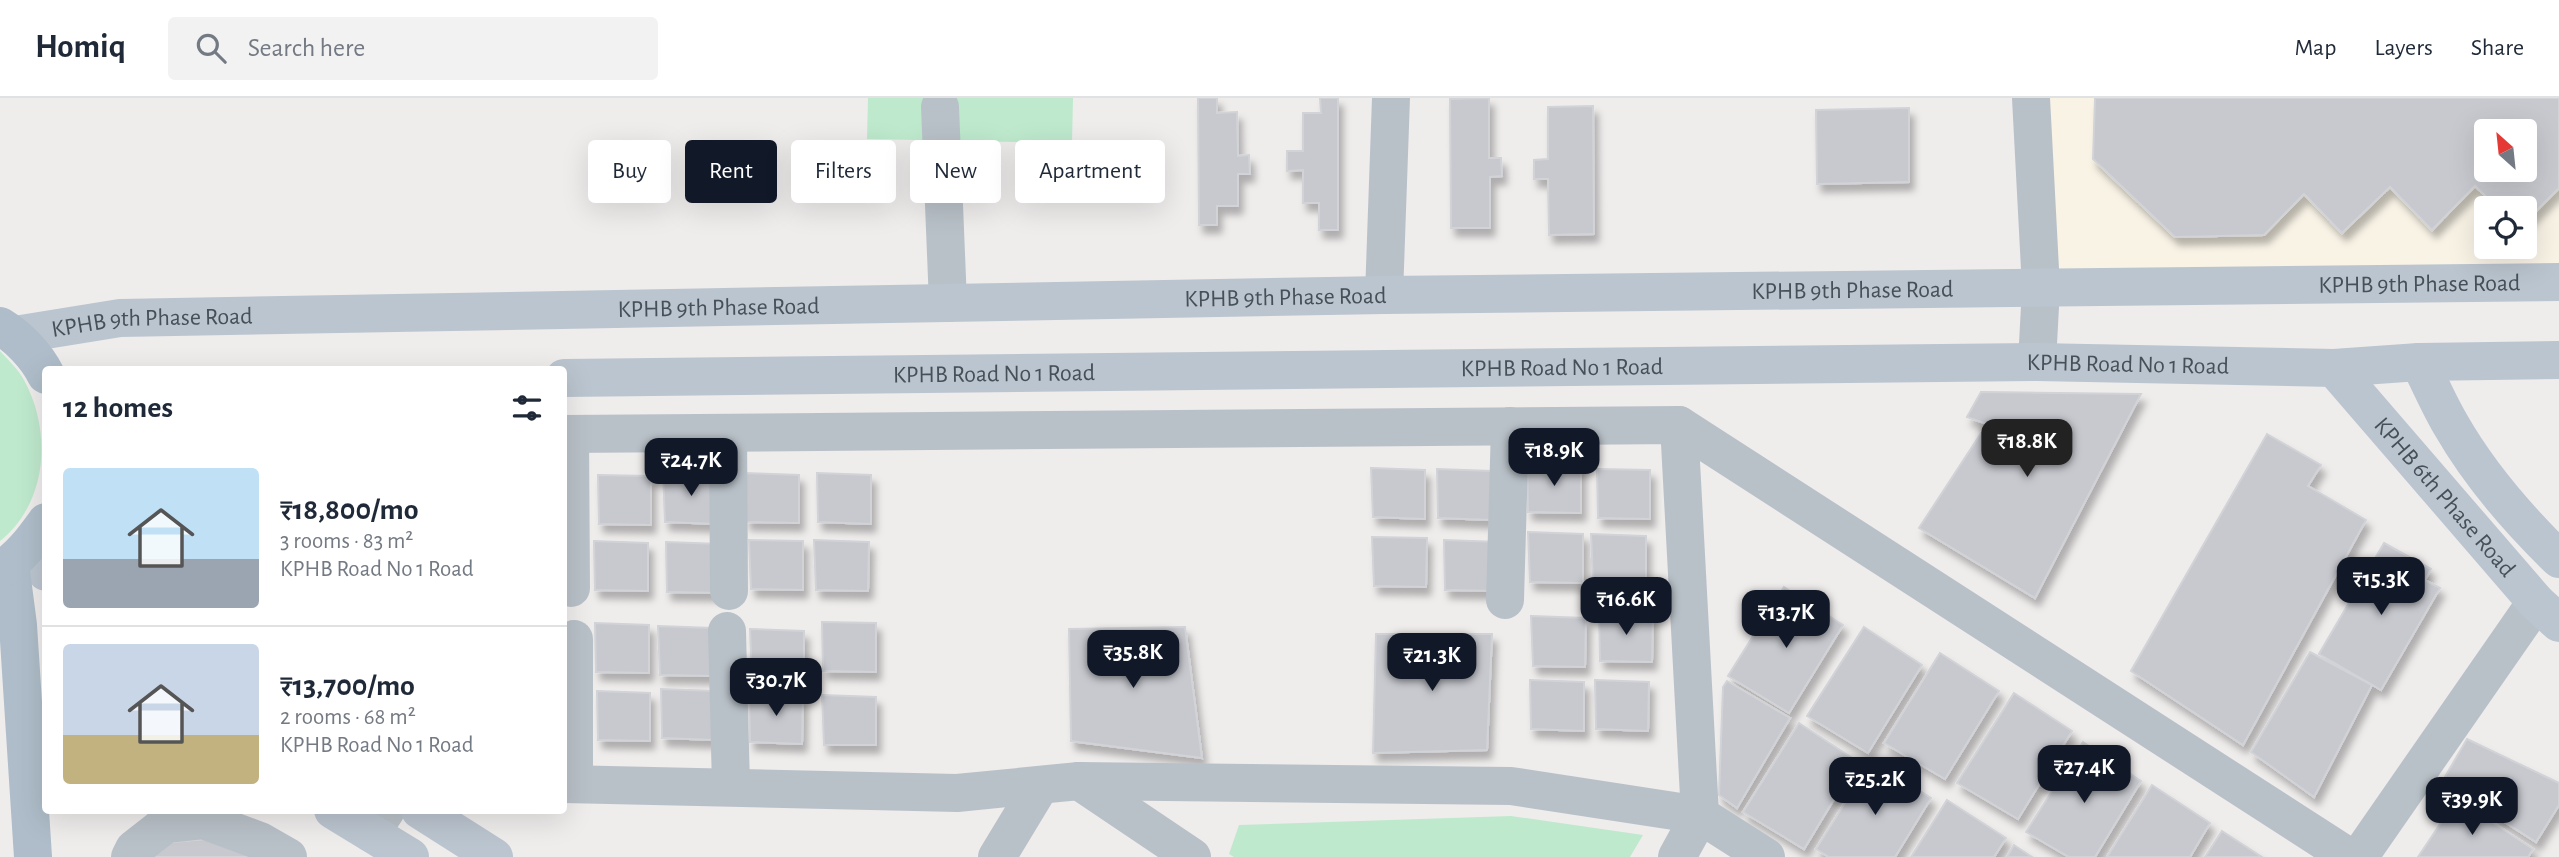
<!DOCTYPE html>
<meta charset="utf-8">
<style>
:root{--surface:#fff;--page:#f2f2f3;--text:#1f2937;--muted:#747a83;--line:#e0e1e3;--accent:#111827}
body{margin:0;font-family:"Alegreya Sans",sans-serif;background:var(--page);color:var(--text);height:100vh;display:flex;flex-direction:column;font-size:26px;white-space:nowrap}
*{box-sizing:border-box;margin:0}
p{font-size:23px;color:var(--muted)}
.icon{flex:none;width:38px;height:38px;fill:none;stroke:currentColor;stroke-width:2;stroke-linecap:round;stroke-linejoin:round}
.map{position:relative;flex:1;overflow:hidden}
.panel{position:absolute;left:42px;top:268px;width:525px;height:448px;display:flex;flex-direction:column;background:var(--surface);border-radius:7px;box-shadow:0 7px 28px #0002}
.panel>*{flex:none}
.banner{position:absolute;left:588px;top:42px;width:665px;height:63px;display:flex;gap:14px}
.needle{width:46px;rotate:333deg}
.buttons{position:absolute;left:2474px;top:21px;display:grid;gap:14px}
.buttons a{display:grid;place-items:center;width:63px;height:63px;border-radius:7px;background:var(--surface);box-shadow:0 7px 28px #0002;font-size:35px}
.price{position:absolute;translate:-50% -60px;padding:0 16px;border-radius:14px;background:var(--accent);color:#fff;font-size:23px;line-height:46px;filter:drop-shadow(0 2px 4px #0008)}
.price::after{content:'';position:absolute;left:50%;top:42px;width:21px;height:16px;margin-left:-10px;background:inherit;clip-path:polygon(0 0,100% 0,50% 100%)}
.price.on{background:#222;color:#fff}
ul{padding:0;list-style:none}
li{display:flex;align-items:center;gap:21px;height:175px;padding:0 21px}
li+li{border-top:2px solid var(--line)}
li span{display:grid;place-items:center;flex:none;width:196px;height:140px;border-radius:7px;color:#555}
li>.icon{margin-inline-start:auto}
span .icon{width:84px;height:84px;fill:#fffc;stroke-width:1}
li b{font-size:30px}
h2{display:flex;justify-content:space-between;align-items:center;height:84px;padding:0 21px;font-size:30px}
.pill{padding:0 24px;border-radius:7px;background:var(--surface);box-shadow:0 7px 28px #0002;font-size:24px;line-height:63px}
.pill.on{background:var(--accent);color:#fff}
header{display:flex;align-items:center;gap:42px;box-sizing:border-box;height:98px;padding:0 35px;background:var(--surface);border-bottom:2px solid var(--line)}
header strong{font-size:33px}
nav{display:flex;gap:38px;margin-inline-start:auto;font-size:24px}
.search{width:490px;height:63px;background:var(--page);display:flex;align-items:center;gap:18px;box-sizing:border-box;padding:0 24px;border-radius:7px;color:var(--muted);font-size:26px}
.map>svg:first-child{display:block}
.commercial{fill:#f9f3e6;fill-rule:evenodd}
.green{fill:#bee9cd}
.building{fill:#c7c9cf;stroke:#d1d3d7;stroke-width:2;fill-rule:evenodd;filter:url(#shadow)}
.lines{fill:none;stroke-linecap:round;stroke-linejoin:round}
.street{stroke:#b9c1c8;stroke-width:38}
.secondary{stroke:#bbc5cf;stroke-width:38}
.primary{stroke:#aebdc9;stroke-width:38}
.labels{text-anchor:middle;stroke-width:5;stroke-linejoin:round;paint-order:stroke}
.street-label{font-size:24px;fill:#465058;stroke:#fff}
</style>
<header>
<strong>Homiq</strong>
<div class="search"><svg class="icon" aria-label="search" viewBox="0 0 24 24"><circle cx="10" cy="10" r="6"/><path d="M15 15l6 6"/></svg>Search here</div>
<nav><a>Map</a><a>Layers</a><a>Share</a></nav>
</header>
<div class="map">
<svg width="2559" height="759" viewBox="0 0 2559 759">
<defs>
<filter id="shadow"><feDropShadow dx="4.5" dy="8" stdDeviation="3.5" flood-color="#0004"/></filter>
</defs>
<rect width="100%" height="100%" fill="#efecec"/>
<path class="commercial" d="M2031,0H2559V184L2041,190ZM2487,33H2525V72H2487ZM2487,110H2525V149H2487Z"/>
<g class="green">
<polygon points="868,0 1073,0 1072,45 867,41"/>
<path d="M0,253C8,262 18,271 24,282C52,333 48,405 0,443Z"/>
<polygon points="1511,718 1643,737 1630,759 1234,759 1229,756 1239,727"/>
</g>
<g class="building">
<polygon points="1198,0 1217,0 1217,15 1237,14 1238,58 1249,57 1250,76 1238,76 1238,108 1217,108 1217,127 1199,127"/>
<polygon points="1320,0 1338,0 1338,132 1319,132 1319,105 1303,105 1303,72 1287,73 1287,53 1303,53 1303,15 1321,15"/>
<polygon points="1489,0 1489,60 1501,60 1502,78 1490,79 1490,130 1451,130 1450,1"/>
<path d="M2095,0H2559V90L2525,124V110H2498L2475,88L2432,132L2390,89L2342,135L2304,96L2264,137L2175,139L2093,61ZM2487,33H2525V72H2487Z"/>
<polygon points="1593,8 1594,136 1549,137 1548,81 1534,81 1534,62 1548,61 1548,9"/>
<polygon points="1909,10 1909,84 1817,86 1816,12"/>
<polygon points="1981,294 2141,296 2035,500 1919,430 1987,326 1967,319"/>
<polygon points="2267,336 2321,367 2308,388 2366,422 2243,647 2131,573"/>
<polygon points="1527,364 1581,366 1581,415 1528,414"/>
<polygon points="1371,370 1425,372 1425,421 1373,419"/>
<polygon points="1437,371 1491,373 1491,422 1438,420"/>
<polygon points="1597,371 1650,372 1650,421 1598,420"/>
<polygon points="663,375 717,377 717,426 665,424"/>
<polygon points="745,375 799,377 799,425 746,424"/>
<polygon points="817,375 871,377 871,426 818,424"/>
<polygon points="598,377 651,378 651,427 599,426"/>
<polygon points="1528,434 1583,436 1583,485 1530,484"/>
<polygon points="1591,436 1646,438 1646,487 1593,485"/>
<polygon points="1372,439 1427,440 1426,489 1374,488"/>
<polygon points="749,442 803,443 803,492 751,491"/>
<polygon points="814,442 869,444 868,493 816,492"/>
<polygon points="1444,442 1498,444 1498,493 1445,492"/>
<polygon points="594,443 648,445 648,493 595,492"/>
<polygon points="666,444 720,446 720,495 667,494"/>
<polygon points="2384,445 2431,471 2425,482 2440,490 2381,592 2319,556"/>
<polygon points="1784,489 1843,527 1789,615 1728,578"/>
<polygon points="1599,514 1653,515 1652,564 1600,563"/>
<polygon points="1531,518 1586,520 1585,569 1533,568"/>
<polygon points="822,524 876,525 876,574 823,573"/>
<polygon points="595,525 649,527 649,575 596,574"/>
<polygon points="658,528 712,530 712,578 660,577"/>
<polygon points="1185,529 1202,660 1071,643 1069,531"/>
<polygon points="1864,529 1922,567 1868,655 1807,618"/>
<polygon points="750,531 804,533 804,582 752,580"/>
<polygon points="1376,536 1492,536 1487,652 1373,655"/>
<polygon points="2310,554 2372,587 2314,699 2251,654"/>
<polygon points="1940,555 1999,593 1945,681 1884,645"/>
<polygon points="1530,582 1584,584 1584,633 1531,631"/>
<polygon points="1595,582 1649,584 1648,633 1596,631"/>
<polygon points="1727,583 1790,620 1737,710 1719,697 1723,589"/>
<polygon points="661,591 715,593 715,642 662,640"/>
<polygon points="597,593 650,595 650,643 598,642"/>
<polygon points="749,595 803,597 802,646 750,644"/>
<polygon points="2014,595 2072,633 2018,721 1957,685"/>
<polygon points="822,597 876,599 876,647 824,647"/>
<polygon points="1799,625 1857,663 1804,751 1743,714"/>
<polygon points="2467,641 2559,685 2559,707 2536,744 2442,684"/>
<polygon points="2083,644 2141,683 2095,759 2069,759 2026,734"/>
<polygon points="1872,662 1931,700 1895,759 1829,759 1816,751"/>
<polygon points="2152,687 2210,725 2190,759 2107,759"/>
<polygon points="2457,701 2533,751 2528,759 2418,759"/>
<polygon points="1947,702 2006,740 1994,759 1911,759"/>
<polygon points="2222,733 2262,759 2205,759"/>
<polygon points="222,740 254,759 149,759 147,746"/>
<polygon points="2014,747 2032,759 2007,759"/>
</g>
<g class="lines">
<g class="street">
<polyline points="2031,0 2041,190 2037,264"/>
<polyline points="940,9 948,205"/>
<polyline points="1384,197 1391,0"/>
<polyline points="1679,327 2349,759"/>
<polyline points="728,335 729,493"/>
<polyline points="564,336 1679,327 1700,717 1511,688 1079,683 957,695 564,686"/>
<polyline points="570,336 571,490"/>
<polyline points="1505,502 1510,328"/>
<polyline points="727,533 731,688"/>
<polyline points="1079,683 1192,759"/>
<polyline points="574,685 574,541"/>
<polyline points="371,735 386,712"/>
<polyline points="130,759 134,751 166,726 203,722 260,743 288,759"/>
<polyline points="997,759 1040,688"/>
<polyline points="1677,759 1700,717 1766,759"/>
<polyline points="2359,759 2536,504"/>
</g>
<g class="secondary">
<path id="s1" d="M15,237L120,220L1384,197L2559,184"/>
<path d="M2419,264C2430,285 2439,307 2451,327C2479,376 2519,422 2559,461"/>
<path id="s2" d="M2334,270L2536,504L2559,525"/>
<path id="s3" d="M564,280L2037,264L2334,270L2419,264L2559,262"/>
<polyline points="32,444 46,474"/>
<polyline points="333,712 410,759"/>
<polyline points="420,712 494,759"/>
</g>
<g class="primary">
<path d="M0,228C18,239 36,257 46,277"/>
<polyline points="10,466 18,527 33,759"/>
<path d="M0,472C20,460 33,442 46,424"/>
</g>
</g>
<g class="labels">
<g class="street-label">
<text dy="8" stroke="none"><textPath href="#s1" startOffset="2406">KPHB 9th Phase Road</textPath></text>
<text dy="8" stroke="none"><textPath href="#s1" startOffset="1839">KPHB 9th Phase Road</textPath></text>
<text dy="8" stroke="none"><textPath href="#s1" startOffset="1272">KPHB 9th Phase Road</textPath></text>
<text dy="8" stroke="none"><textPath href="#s1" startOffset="705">KPHB 9th Phase Road</textPath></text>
<text dy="8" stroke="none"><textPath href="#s1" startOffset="138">KPHB 9th Phase Road</textPath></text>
<text dy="8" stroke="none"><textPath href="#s3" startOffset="1564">KPHB Road No 1 Road</textPath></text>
<text dy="8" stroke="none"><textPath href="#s3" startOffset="998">KPHB Road No 1 Road</textPath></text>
<text dy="8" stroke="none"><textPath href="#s3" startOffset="430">KPHB Road No 1 Road</textPath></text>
<text dy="8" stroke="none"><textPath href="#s2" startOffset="170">KPHB 6th Phase Road</textPath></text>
</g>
</g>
</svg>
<div class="buttons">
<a><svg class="needle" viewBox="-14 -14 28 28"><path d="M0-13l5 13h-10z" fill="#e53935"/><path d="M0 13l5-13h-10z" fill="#747a83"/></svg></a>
<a><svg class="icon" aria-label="locate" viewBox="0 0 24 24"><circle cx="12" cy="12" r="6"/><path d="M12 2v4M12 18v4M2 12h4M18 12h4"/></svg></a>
</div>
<b class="price on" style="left:2027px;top:381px">₹18.8K</b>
<b class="price" style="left:1554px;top:390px">₹18.9K</b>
<b class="price" style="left:691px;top:400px">₹24.7K</b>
<b class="price" style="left:2381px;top:519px">₹15.3K</b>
<b class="price" style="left:1626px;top:539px">₹16.6K</b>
<b class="price" style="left:1786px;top:552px">₹13.7K</b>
<b class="price" style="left:1133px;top:592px">₹35.8K</b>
<b class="price" style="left:1432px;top:595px">₹21.3K</b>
<b class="price" style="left:776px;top:620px">₹30.7K</b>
<b class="price" style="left:2084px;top:707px">₹27.4K</b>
<b class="price" style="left:1875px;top:719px">₹25.2K</b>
<b class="price" style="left:2472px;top:739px">₹39.9K</b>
<div class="banner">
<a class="pill">Buy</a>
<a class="pill on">Rent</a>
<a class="pill">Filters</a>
<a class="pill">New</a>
<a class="pill">Apartment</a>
</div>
<section class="panel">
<h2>12 homes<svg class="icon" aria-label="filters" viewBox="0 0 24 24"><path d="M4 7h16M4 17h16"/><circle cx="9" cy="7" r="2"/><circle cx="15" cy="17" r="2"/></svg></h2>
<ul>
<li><span style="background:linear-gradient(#bfe0f5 65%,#9aa5b1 0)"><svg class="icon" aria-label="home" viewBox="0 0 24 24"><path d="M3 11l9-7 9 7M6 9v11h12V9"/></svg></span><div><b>₹18,800/mo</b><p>3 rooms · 83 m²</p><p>KPHB Road No 1 Road</p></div></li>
<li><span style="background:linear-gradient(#c9d6e8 65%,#c2b280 0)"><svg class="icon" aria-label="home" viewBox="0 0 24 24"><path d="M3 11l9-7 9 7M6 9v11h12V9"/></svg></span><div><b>₹13,700/mo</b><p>2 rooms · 68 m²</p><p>KPHB Road No 1 Road</p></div></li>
</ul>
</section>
</div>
